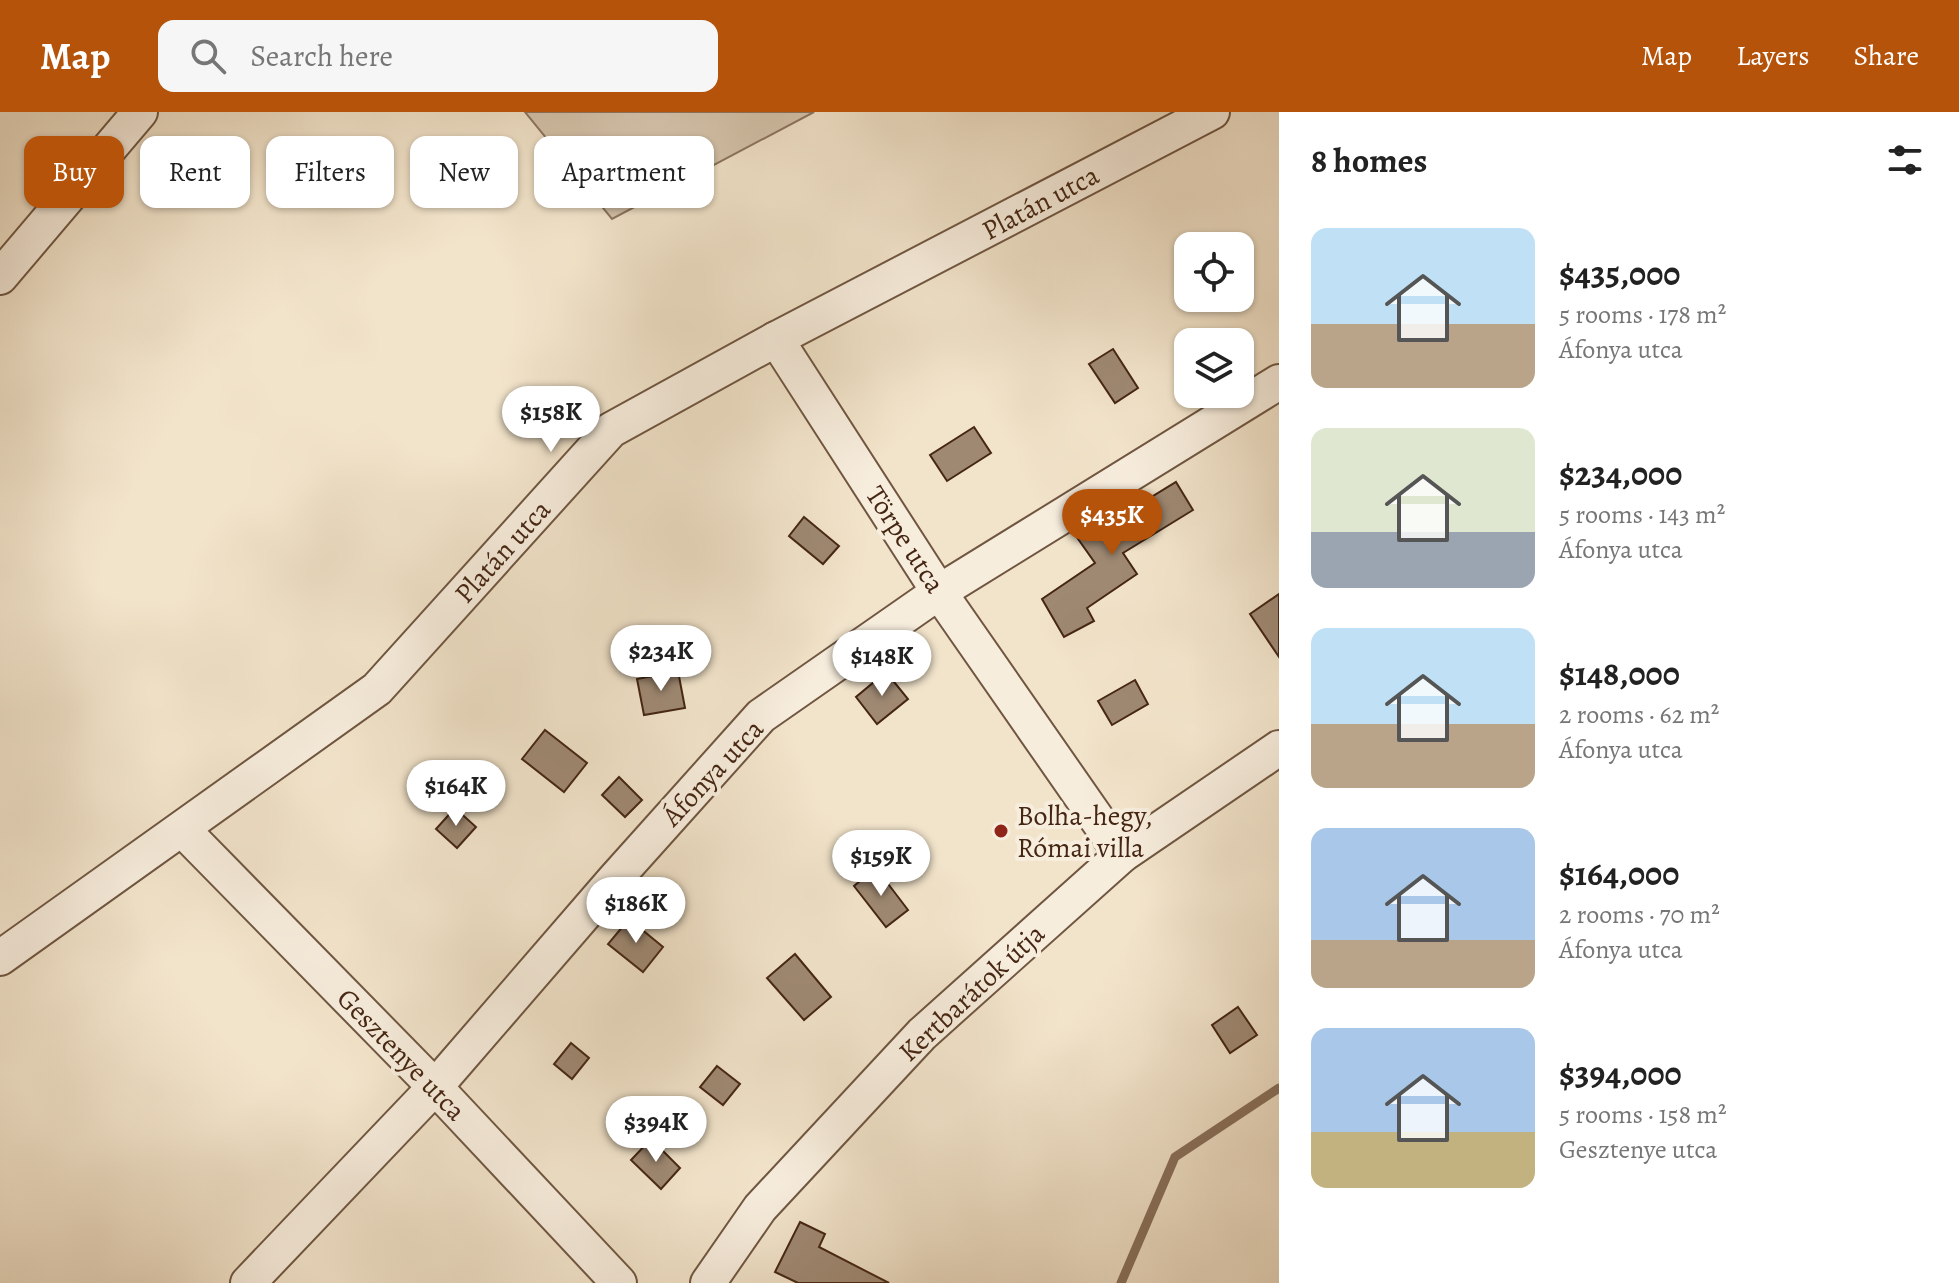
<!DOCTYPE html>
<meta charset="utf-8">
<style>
:root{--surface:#fff;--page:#f6f6f6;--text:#222;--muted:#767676;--accent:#b45309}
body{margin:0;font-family:Alegreya,serif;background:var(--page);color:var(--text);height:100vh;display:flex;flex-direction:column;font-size:30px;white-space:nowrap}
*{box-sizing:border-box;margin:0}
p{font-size:26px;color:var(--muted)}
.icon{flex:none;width:44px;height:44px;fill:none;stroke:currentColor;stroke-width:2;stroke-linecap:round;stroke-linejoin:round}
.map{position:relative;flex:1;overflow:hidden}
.sheet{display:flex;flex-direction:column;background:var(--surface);width:680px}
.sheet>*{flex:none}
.hud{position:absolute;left:24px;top:24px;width:760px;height:72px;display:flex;gap:16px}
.fabs{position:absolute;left:1174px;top:120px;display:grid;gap:16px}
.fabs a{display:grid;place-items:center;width:80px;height:80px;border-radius:16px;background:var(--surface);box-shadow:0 2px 6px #0004;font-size:40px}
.price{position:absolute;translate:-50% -68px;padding:0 18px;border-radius:28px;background:#fff;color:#222;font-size:26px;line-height:52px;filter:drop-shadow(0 2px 4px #0008)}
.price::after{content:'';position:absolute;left:50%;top:48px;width:24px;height:18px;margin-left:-12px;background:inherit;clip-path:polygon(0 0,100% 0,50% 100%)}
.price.active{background:var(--accent);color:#fff}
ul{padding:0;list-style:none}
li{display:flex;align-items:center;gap:24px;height:200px;padding:0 32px}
li span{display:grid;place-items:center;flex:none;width:224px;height:160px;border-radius:16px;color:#555}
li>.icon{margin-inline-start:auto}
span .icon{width:96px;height:96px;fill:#fffc;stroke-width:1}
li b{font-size:34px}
h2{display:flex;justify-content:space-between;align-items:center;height:96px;padding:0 32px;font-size:34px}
.pill{padding:0 28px;border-radius:16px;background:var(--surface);box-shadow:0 2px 6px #0004;font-size:28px;line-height:72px}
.pill.active{background:var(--accent);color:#fff}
header{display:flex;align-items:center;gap:48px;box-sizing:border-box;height:112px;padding:0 40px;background:var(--accent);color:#fff}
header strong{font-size:38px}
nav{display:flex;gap:44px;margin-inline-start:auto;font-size:28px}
.search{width:560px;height:72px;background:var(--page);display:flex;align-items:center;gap:20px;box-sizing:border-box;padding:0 28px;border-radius:16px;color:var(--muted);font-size:30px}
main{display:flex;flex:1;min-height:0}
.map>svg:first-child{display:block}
.green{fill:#d5c4ac;stroke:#8d7560;stroke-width:2}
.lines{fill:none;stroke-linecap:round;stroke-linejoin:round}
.stream{stroke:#89715c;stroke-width:9}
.building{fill:#9f8973;stroke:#452613;stroke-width:2}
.street-casing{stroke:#705641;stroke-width:38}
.street{stroke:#f7eddd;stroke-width:34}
.poi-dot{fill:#8f2418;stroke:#f7eddd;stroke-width:3}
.labels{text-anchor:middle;stroke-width:8;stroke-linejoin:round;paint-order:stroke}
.street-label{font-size:28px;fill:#452613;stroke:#f7eddd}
.poi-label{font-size:28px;fill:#452613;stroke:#f7eddd;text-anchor:start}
</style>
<header>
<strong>Map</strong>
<div class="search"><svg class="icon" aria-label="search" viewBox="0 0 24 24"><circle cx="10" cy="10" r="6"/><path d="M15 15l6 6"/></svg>Search here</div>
<nav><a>Map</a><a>Layers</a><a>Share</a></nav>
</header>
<main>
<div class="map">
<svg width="1279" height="1171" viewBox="0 0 1279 1171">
<rect width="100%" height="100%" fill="#f2e4cb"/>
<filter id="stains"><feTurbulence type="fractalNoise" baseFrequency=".0025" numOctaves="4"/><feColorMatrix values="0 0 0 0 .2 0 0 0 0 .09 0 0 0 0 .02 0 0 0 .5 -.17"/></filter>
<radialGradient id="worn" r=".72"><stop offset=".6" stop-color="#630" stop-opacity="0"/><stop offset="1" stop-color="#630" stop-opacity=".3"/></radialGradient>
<polygon class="green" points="525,0 814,0 612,107"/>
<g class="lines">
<polyline class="stream" points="1121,1171 1175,1045 1279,976"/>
</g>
<g class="building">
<polygon points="1113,237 1138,276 1115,291 1089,252"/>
<polygon points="974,315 991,341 947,369 930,343"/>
<polygon points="1176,370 1193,398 1123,441 1137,462 1087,496 1094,509 1064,525 1042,487 1095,451 1076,424 1100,408 1104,414"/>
<polygon points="804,405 839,434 823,452 789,424"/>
<polygon points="1279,482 1279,545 1250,502"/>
<polygon points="678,559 685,596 644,603 637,567"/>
<polygon points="886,560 908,587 877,612 856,585"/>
<polygon points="1135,568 1148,592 1112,613 1098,589"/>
<polygon points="545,618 587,651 564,680 522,647"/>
<polygon points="619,665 642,688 625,705 602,683"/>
<polygon points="455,696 476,715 457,736 436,717"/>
<polygon points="876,756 908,798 886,815 854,774"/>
<polygon points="629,807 663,835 643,860 608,832"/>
<polygon points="795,842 831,885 804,908 767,866"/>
<polygon points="1238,895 1257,923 1230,941 1212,913"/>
<polygon points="571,931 589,946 572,967 554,952"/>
<polygon points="717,954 740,972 723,993 700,975"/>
<polygon points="651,1027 680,1056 661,1077 631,1048"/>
<polygon points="800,1110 825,1122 819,1135 889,1171 798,1171 775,1160"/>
</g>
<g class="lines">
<defs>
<g id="street">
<polyline points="0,165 140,0"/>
<polyline points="776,227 939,480 1122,743"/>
<polyline points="182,717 435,975 619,1171"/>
<polyline points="0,846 377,577 611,318 776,227 1212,0"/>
<polyline points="248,1171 435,975 614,768 761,604 939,480 1279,270"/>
<polyline points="708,1171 760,1096 922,922 1122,743 1279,636"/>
</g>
</defs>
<use href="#street" class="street-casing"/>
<use href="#street" class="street"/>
</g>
<circle class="poi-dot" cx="1001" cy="719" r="8"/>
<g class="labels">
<g class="street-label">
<text transform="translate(1040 90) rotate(-28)" y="10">Platán utca</text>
<text transform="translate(906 427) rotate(57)" y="10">Törpe utca</text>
<text transform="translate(502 439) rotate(-48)" y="10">Platán utca</text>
<text transform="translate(712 660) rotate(-47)" y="10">Áfonya utca</text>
<text transform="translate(971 880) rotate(-43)" y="10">Kertbarátok útja</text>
<text transform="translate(402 942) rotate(46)" y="10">Gesztenye utca</text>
</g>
<g class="poi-label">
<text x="1017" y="713">Bolha-hegy,<tspan x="1017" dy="32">Római villa</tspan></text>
</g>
</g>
<rect width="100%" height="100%" filter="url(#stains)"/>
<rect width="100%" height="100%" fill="url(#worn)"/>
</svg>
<div class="fabs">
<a><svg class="icon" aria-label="locate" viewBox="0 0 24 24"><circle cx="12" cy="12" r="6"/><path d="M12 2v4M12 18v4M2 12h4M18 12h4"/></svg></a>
<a><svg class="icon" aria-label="layers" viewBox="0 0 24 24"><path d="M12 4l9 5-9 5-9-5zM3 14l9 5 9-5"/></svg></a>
</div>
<b class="price" style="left:551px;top:342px">$158K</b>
<b class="price active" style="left:1112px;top:445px">$435K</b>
<b class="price" style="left:661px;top:581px">$234K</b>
<b class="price" style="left:882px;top:586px">$148K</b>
<b class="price" style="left:456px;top:716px">$164K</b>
<b class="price" style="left:881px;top:786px">$159K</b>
<b class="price" style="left:636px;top:833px">$186K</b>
<b class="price" style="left:656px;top:1052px">$394K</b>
<div class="hud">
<a class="pill active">Buy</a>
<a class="pill">Rent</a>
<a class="pill">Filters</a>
<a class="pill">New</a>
<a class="pill">Apartment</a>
</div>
</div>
<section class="sheet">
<h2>8 homes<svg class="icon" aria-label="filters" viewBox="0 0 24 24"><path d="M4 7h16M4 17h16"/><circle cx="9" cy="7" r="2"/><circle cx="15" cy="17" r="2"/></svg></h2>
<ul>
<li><span style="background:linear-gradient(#bfe0f5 60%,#b9a48a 0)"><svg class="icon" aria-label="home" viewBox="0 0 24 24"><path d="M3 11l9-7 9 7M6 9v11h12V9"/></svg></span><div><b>$435,000</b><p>5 rooms · 178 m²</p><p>Áfonya utca</p></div></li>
<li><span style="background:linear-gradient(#dfe7d0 65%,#9aa5b1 0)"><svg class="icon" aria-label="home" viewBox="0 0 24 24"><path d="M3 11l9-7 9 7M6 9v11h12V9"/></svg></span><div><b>$234,000</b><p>5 rooms · 143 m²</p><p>Áfonya utca</p></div></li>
<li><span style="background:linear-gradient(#bfe0f5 60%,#b9a48a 0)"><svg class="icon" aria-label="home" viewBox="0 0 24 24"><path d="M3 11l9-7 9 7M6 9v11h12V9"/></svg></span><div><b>$148,000</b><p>2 rooms · 62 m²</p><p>Áfonya utca</p></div></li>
<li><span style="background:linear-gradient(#a9c7e8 70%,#b9a48a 0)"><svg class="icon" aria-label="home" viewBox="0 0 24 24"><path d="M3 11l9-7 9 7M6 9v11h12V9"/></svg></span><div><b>$164,000</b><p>2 rooms · 70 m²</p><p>Áfonya utca</p></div></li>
<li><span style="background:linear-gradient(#a9c7e8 65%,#c2b280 0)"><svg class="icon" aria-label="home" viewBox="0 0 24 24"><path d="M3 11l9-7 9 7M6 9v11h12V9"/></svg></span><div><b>$394,000</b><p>5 rooms · 158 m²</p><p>Gesztenye utca</p></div></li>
</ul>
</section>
</main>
